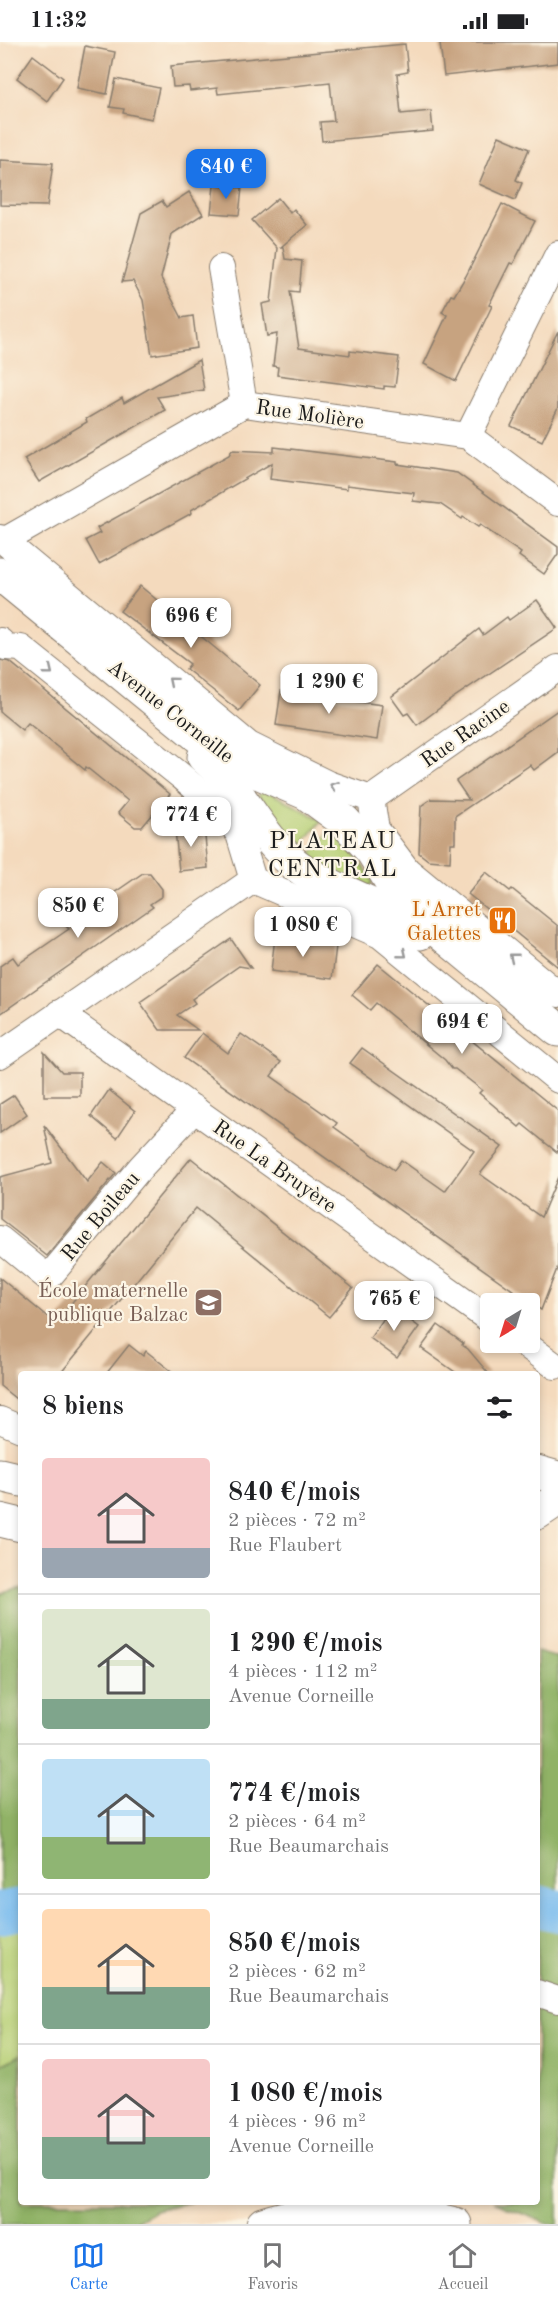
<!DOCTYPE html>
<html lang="fr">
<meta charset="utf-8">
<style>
:root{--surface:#fff;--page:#f6f6f6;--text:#202124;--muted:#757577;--line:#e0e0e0;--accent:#1a73e8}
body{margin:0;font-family:"Old Standard TT",serif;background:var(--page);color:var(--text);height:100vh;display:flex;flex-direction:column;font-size:22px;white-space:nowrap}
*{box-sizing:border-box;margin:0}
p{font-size:20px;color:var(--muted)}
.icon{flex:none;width:33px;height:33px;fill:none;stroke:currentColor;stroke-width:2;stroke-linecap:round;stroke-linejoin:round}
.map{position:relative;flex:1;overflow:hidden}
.details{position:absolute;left:18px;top:1329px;width:522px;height:834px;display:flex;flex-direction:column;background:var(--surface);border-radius:6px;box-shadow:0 3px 9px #0003}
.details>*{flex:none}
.needle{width:39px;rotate:218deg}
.buttons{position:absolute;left:480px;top:1251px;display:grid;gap:12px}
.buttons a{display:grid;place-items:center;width:60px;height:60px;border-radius:6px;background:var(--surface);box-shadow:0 3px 9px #0003;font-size:30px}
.price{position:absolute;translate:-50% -51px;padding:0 14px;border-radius:12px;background:#fff;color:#222;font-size:20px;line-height:39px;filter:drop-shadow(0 2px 3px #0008)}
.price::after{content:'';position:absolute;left:50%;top:36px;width:18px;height:14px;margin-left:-9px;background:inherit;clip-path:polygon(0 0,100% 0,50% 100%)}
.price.selected{background:var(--accent);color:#fff}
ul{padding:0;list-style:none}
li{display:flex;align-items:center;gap:18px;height:150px;padding:0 24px}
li+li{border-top:2px solid var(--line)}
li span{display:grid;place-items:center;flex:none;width:168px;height:120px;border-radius:6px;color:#555}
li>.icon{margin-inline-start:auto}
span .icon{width:72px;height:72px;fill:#fffc;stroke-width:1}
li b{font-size:26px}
h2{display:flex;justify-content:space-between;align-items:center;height:72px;padding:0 24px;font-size:26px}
.status{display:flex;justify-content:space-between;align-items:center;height:42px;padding:0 30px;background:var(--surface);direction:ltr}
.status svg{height:16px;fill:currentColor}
.tabs{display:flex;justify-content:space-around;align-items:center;height:84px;border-top:2px solid var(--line);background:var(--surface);font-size:16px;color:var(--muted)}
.tabs a{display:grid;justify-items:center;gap:3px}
.tabs .selected{color:var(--accent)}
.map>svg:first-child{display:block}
.green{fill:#b6cf75;stroke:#697648;stroke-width:1.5}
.forest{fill:#90b266;stroke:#566741;stroke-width:1.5}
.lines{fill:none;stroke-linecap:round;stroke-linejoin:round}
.river{stroke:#79bcef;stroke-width:42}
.building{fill:#c7a380}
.minor-casing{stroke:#887b6c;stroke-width:28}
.tertiary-casing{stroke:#887b6c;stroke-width:35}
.secondary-casing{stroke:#887b6c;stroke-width:35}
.primary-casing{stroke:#887b6c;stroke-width:35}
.minor{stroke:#fff;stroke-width:26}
.tertiary{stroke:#fff;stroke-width:33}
.secondary{stroke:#fff;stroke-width:33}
.primary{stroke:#fff;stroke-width:33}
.oneway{stroke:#999}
.labels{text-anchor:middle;stroke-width:4.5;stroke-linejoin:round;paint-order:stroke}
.street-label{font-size:21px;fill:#1c1c1c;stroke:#fcf5e5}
.food-label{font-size:21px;fill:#c56008;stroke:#fcf5e5;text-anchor:end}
.education-label{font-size:21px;fill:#785e54;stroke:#fcf5e5;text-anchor:end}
.quarter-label{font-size:24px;letter-spacing:1.5px;fill:#1c1c1c;stroke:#fcf5e5}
</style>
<div class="status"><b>11:32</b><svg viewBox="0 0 49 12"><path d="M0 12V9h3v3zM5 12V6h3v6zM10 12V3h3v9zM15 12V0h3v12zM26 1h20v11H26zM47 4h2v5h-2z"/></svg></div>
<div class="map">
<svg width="558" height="2182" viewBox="0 0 558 2182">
<rect width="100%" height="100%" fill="#fcf5e5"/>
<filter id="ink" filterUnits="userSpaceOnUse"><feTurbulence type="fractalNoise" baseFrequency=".0167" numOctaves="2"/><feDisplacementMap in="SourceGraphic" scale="12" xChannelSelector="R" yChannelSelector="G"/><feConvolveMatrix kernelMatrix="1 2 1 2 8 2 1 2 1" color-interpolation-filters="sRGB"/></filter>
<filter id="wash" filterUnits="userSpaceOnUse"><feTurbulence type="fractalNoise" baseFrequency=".008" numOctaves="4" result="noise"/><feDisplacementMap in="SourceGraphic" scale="24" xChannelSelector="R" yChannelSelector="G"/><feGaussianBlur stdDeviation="1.35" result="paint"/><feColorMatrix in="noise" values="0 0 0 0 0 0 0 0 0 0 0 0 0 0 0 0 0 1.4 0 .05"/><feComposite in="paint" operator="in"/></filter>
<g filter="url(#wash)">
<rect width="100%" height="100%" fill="#f4dabd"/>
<g class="green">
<polygon points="265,748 322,778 297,809 258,753"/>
<polygon points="332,787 346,800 373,839 369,846 306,818"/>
<polygon points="21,1886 21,2013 0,2023 0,1890"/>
</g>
<g class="forest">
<polygon points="21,1545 21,1886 0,1890 0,1551"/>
<polygon points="537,1610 558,1616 558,2182 548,2182 493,2160 537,2160"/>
<polygon points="21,2013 21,2160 191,2160 155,2168 131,2182 0,2182 0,2023"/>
</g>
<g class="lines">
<g class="river">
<polyline points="537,1864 558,1869"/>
<polyline points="0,1871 21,1867"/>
</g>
</g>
<g id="blocks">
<g class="building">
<polygon points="456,0 558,0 558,21 444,34 440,2"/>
<polygon points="405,2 408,30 397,32 401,72 431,69 433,89 322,99 320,80 334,79 330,40 218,52 217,46 190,49 189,44 173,45 171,24"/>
<polygon points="85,4 115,10 107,52 77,46"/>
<polygon points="33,13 63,36 47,59 17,36"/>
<polygon points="116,37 159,46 152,77 123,71 124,67 110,65"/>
<polygon points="499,94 529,107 516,138 522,141 515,158 479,142"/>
<polygon points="0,118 53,121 47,164 0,163"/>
<polygon points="214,144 242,146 239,173 211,171"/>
<polygon points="189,150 203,172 172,192 161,236 182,276 193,274 197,306 152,313 143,258 133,239 122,240 141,171 162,159 166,165"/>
<polygon points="278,156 290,171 294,167 307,183 281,205 283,205 285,217 302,219 299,250 290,249 299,306 350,313 350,309 399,315 395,345 384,344 384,347 277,333 278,325 273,324 277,292 267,294 262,262 271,260 277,206 252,178"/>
<polygon points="502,162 535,179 513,222 510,221 489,263 492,264 456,339 424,322 447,273 442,270 451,253 454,254 466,234"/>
<polygon points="558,289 558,366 542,399 511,384"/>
<polygon points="199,318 204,348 157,355 165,368 39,440 24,417 87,380 86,377 122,356 124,361"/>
<polygon points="274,405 397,420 397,422 457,431 558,505 558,512 544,532 519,514 521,511 480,483 478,485 463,475 462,477 440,462 413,459 414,451 347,443 347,447 270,437 272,421 191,468 192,471 99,522 86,498 100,491 97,486 229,413 232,408 274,410"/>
<polygon points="140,544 260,643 239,669 186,627 190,622 120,569"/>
<polygon points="537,558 557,586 453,656 417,683 408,671 404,673 391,655 479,587 483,593 507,575 509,578"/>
<polygon points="0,618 10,620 170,752 142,785 135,785 118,771 128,759 86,725 85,728 28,681 22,688 0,670"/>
<polygon points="281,649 382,663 377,698 276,683"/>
<polygon points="558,668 558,710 534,728 530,723 455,774 455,801 451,801 450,820 428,818 419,811 421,764 431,757 469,758 456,739"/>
<polygon points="204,784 208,826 179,829 175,787"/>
<polygon points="486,830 510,849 512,847 558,884 558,925 468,852"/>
<polygon points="143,831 150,831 162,847 162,854 150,862 153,865 0,972 0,924 13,915 18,922 69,887 66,884"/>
<polygon points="275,895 336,904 332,937 271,929"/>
<polygon points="231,897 251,926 239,924 192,957 195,961 177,973 198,988 160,988 140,960"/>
<polygon points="378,922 558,1069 558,1111 522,1082 519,1085 479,1051 482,1048 455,1027 452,1027 445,1018 376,961 370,968 352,953"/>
<polygon points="202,991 228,1011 241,992 281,1020 271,1034 337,1081 334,1085 394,1128 401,1118 445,1149 474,1109 350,1021 362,1006 502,1105 480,1132 541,1175 558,1135 558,1224 541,1268 184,1016"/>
<polygon points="44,1010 62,1030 80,1030 80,1054 44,1054"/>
<polygon points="109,1048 135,1069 117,1096 91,1074"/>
<polygon points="14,1053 27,1072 0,1091 0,1062"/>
<polygon points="44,1083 87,1140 103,1120 116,1131 47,1214 0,1177 0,1135 52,1121"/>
<polygon points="191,1116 353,1246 329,1275 196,1166 60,1332 21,1332 21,1361 0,1344 0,1236 55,1281"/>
<polygon points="392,1265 419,1285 397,1316 370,1296"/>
<polygon points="438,1283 463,1301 462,1303 468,1307 489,1332 458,1332 421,1306"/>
<polygon points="129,1303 143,1314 146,1309 175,1332 106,1332"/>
</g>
</g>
</g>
<g filter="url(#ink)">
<use href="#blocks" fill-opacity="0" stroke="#887b6c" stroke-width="1.5"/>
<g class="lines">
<defs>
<g id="minor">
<polyline points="221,226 244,362"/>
<polyline points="468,394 558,212"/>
<polyline points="0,496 249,703 328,742 371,757 376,787 407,828 558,952"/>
<polyline points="4,499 244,362 468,394 558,461"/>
<polyline points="0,599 6,605 21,606 181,734 223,770 239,792 253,838 380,893 558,1038"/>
<polyline points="371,757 558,626"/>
<polyline points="59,971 490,1278"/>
<polyline points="0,1013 253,838"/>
<polyline points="0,1197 48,1236 141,1125 195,1067"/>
<polyline points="522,1300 555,1324"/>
<polyline points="0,1378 21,1387"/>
<polyline points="537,1951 558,1958"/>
</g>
<g id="tertiary">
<polyline points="537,1430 558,1436"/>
<polyline points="0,1433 21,1438"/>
<polyline points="537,1471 558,1457"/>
<polyline points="0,1478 21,1483"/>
</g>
<path id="secondary" d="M263,2182C325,2162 392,2167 455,2182"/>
<g id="primary">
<polyline points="0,532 225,716 306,751 344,779 372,809 395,846 414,869 558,988"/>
<path d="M204,715C242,747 257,793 296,823C334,851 384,861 420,891"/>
</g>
</defs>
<use href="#minor" class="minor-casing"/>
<use href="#tertiary" class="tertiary-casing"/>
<use href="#secondary" class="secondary-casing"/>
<use href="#primary" class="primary-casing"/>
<use href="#minor" class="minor"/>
<use href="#tertiary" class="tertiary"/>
<use href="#secondary" class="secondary"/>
<use href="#primary" class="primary"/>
</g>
<defs><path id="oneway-chevron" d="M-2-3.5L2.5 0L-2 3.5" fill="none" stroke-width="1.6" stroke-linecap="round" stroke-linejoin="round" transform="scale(1.5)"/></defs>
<g class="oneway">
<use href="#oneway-chevron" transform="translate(49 629) rotate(39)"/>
<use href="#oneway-chevron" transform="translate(172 639) rotate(-140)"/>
<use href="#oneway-chevron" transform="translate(334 744) rotate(-159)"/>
<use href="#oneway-chevron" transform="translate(403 912) rotate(39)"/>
<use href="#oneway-chevron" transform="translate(513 915) rotate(-141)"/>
</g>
</g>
<defs>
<symbol id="restaurant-square" viewBox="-11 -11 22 22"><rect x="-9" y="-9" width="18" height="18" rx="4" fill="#e8710a" stroke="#fcf5e5"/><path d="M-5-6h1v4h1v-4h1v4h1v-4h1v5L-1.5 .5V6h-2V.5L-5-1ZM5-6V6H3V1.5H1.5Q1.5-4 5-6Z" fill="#fff"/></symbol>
<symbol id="school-square" viewBox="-11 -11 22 22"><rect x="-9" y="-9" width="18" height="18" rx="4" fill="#8d6e63" stroke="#fcf5e5"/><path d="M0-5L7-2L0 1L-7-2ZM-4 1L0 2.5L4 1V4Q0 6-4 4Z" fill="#fff"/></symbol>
</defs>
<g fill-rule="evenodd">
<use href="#restaurant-square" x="486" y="862" width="33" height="33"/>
<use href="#school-square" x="192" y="1244" width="33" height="33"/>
</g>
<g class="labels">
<g class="street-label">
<text transform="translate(310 372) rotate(8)" y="7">Rue Molière</text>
<text transform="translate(171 669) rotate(38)" y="7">Avenue Corneille</text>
<text transform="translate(465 691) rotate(-35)" y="7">Rue Racine</text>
<text transform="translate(275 1124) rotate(35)" y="7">Rue La Bruyère</text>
<text transform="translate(100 1174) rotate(-50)" y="7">Rue Boileau</text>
</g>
<g class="food-label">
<text x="481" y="874">L'Arret<tspan x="481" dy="24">Galettes</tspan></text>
</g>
<g class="education-label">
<text x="188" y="1255">École maternelle<tspan x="188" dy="24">publique Balzac</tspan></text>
</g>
<g class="quarter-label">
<text x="333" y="806">PLATEAU<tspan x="333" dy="28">CENTRAL</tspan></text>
</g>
</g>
</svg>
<div class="buttons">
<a><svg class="needle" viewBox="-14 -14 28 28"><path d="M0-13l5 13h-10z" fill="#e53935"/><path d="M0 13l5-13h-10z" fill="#757577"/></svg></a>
</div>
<b class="price selected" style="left:226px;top:158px">840 €</b>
<b class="price" style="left:191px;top:607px">696 €</b>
<b class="price" style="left:329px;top:673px">1 290 €</b>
<b class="price" style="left:191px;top:806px">774 €</b>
<b class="price" style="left:78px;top:897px">850 €</b>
<b class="price" style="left:303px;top:916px">1 080 €</b>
<b class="price" style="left:462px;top:1013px">694 €</b>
<b class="price" style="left:394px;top:1290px">765 €</b>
<section class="details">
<h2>8 biens<svg class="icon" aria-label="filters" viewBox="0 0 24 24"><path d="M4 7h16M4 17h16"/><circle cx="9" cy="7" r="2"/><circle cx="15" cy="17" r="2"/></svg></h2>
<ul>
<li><span style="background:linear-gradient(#f6c9c9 75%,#9aa5b1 0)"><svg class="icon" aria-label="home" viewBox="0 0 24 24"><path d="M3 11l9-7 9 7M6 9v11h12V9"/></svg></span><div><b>840 €/mois</b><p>2 pièces · 72 m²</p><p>Rue Flaubert</p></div></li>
<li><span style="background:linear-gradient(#dfe7d0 75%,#7fa58c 0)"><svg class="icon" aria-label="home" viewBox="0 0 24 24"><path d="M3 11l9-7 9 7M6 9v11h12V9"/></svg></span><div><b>1 290 €/mois</b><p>4 pièces · 112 m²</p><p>Avenue Corneille</p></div></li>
<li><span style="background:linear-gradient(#bfe0f5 65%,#8fb573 0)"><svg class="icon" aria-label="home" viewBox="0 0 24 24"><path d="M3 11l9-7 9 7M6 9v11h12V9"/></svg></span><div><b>774 €/mois</b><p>2 pièces · 64 m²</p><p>Rue Beaumarchais</p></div></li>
<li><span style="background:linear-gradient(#ffd9b3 65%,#7fa58c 0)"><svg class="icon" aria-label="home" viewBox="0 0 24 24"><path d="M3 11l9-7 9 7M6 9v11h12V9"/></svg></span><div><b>850 €/mois</b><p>2 pièces · 62 m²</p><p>Rue Beaumarchais</p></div></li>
<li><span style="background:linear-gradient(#f6c9c9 65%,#7fa58c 0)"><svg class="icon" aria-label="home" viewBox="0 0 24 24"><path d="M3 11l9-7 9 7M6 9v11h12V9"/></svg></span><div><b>1 080 €/mois</b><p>4 pièces · 96 m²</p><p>Avenue Corneille</p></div></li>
</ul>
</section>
</div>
<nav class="tabs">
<a class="selected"><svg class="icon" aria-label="map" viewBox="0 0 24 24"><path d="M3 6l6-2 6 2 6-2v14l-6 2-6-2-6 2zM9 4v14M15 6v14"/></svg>Carte</a>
<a><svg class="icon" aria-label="saved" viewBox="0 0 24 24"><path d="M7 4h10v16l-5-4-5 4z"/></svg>Favoris</a>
<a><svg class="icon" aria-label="home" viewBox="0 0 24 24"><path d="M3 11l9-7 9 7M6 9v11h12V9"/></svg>Accueil</a>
</nav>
